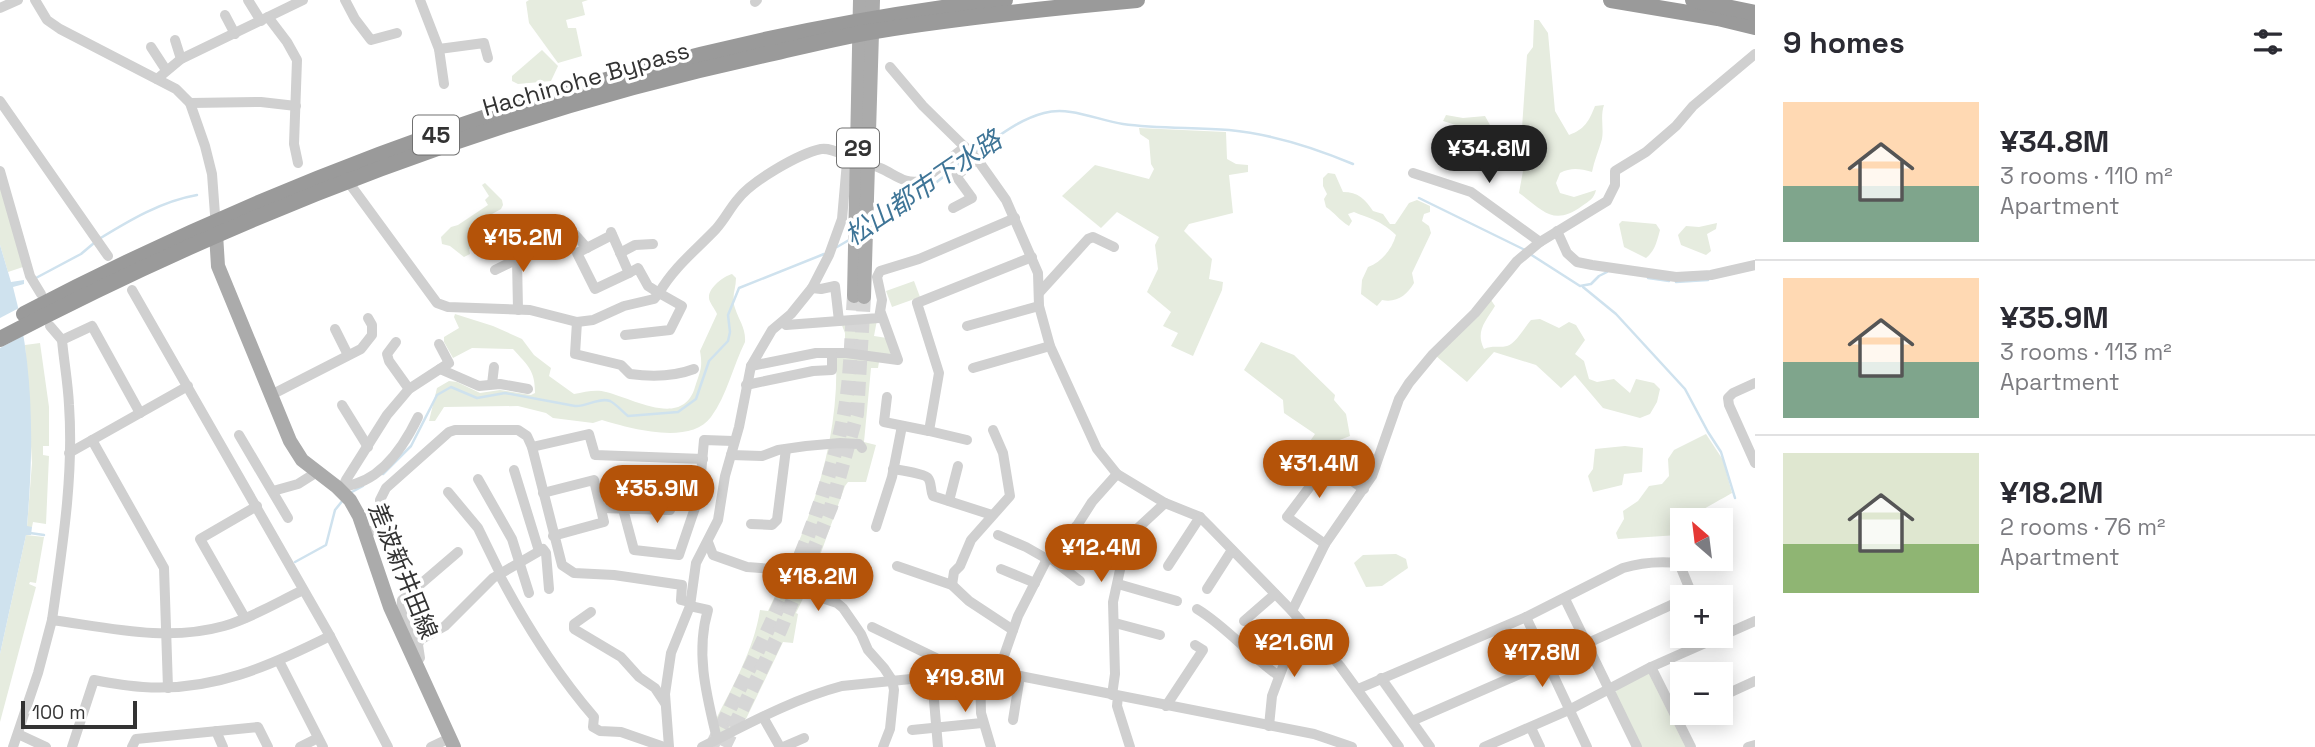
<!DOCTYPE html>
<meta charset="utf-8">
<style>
:root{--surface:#fff;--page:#f7f7f7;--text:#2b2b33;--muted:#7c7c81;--line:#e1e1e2;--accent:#b45309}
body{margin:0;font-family:"Space Grotesk","Noto Sans JP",sans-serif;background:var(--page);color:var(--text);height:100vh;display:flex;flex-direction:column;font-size:26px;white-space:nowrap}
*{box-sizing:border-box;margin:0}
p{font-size:23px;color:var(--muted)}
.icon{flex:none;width:38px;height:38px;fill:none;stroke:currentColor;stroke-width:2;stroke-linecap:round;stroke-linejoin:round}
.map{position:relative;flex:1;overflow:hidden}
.sheet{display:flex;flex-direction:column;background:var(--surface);width:560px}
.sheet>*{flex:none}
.needle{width:46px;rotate:332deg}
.controls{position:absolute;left:1670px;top:508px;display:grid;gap:14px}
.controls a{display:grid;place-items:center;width:63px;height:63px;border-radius:0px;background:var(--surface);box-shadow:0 4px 18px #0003;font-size:35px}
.scale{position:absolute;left:21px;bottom:18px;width:116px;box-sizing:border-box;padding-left:7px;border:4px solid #333;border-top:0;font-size:19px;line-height:24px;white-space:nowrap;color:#333;-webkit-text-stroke:5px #fff;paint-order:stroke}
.price{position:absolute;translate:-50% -60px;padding:0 16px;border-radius:24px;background:var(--accent);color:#fff;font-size:23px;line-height:46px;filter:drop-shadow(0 2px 4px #0008)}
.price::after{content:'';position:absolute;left:50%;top:42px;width:21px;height:16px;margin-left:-10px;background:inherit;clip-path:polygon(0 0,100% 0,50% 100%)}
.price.active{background:#222;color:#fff}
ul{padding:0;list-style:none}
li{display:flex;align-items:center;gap:21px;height:175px;padding:0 28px}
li+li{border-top:2px solid var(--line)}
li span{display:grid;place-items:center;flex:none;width:196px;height:140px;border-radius:0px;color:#555}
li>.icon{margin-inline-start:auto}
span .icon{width:84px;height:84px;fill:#fffc;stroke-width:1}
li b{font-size:30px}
h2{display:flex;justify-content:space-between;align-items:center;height:84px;padding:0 28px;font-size:30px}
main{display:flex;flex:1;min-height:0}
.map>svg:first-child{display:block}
.green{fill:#e6ecdf}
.water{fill:#cfe2ee}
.pier{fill:#fff}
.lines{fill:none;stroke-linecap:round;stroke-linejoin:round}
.stream{stroke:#cfe2ee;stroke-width:2.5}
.major-tunnel{stroke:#d6d6d6;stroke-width:14;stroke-dasharray:14 7;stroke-linecap:butt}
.minor{stroke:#d0d0d0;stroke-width:10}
.major{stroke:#ababab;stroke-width:14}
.highway{stroke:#9a9a9a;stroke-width:16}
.labels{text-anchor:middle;stroke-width:7;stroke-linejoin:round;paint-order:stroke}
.shield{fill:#fff;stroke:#707070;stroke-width:2}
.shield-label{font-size:23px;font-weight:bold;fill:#333}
.street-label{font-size:24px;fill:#333;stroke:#fff}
.water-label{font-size:26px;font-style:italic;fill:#3f7597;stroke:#fff}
</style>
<main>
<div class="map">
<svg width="1755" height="747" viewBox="0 0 1755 747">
<rect width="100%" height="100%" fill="#fff"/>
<g class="green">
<polygon points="529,0 588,0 582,2 585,15 566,20 568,28 576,28 582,56 558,63 529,23 526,2"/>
<path d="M1534,20H1539L1548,33L1555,111L1569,135C1585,129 1589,121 1595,106L1604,105C1600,117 1604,128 1602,139C1599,150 1594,161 1592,172C1580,169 1572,167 1560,173L1556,183L1560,193L1574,197L1596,190C1594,199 1589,201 1582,206C1553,227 1543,210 1519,193L1523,171L1502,166L1498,161L1486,162L1475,155L1479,148L1480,137L1472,130L1443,121L1446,115L1463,118L1485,116L1495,134L1504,130L1517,133L1522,128L1527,55L1533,47Z"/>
<polygon points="542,50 558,66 551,81 518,84 512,81 512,76"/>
<polygon points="1139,128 1226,132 1227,159 1236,164 1248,165 1248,172 1229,175 1233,213 1189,224 1184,231 1212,259 1209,279 1223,282 1222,290 1193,356 1171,346 1178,333 1163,326 1171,312 1147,292 1158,269 1155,245 1159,237 1117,212 1101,228 1062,196 1095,165 1149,179 1154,169 1151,164 1149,140 1140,134"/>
<path d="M1328,173L1335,174L1343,192C1358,192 1365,199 1373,211L1383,214L1390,224H1395L1409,203L1417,200L1430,206V212L1424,214L1422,221L1429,226L1431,233L1412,273L1414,283C1407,295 1397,303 1382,300L1377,306L1361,294L1362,280L1368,267C1382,262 1392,249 1396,235C1380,220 1373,220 1354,212L1348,214L1352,221L1349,226C1339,220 1335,213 1326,207L1324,199L1327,194L1323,186V178Z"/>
<polygon points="0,180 26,266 8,272 0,245"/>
<polygon points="485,183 502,200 503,205 501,209 485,218 480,230 483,237 480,243 469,249 470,254 464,257 450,246 442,244 441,237 451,227 458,225 488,205 485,200 489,196 482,185"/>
<path d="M1622,221L1656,224L1660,230C1657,241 1655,251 1646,258L1624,247L1619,224Z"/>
<polygon points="1717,223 1716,229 1707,234 1711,251 1706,255 1681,245 1678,235 1686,226 1699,227"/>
<path d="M732,274L736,278C736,289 731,297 735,308C739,321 746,328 745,342C733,366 727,395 711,417C690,446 629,428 602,420L593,423L553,418L546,413L518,406L444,407L435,421H429L437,388L449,381L457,382L480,393L500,390L531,395L535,393C535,370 528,366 513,349L472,348L453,358L444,342V337L459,328L454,317L455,314L493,326L522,339L534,355L551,368L549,376L574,394C585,392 596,389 606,392C632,398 683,429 695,387C700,371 703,368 700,351L717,314C715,309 709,302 709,298C708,288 724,276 732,274Z"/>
<polygon points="914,281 920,297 892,307 886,291"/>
<path d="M1491,300L1495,306C1486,321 1475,331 1484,349C1492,345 1499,348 1507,346C1516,343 1524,328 1531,320L1540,319L1559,328L1569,322L1576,325L1585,340L1575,354L1584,361L1589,379L1597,382L1614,379L1630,393L1636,379L1654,383L1660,389L1657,402L1650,414L1640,418L1603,408L1575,375L1561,388L1536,365L1494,352L1467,382L1436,356Z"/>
<path d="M877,320L874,336L887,338L892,350L889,356H880L878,368H871L864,442L876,445L866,482H848L845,486L809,586L796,613L798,614L793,643L783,642L746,719L720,733L715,721C733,686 754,649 760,610L768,611C807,530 840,446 836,356L845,355V333L841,323Z"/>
<polygon points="1261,342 1294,355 1335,395 1334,400 1346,414 1350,436 1329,444 1322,455 1308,444 1315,434 1284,413 1283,400 1244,370"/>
<polygon points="40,343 49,407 49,446 43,446 43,455 49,456 46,524 33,522 32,527 27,527 32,463 25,345"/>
<path d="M1706,434L1723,460L1732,493C1723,498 1687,519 1682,520V530L1678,535L1618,539L1616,533L1624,519L1623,511L1638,501L1649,486L1662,484L1669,476L1668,459L1674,450Z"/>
<polygon points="1625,446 1643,448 1642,472 1624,474 1622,485 1593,492 1588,476 1593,469 1595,449"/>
<polygon points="26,535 44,537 36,583 30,582 29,584 36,587 0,722 0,654"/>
<polygon points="1396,554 1406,559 1408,568 1382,586 1366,587 1354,563 1363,555"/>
<polygon points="1648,673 1652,675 1688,747 1641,747 1615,695 1617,689"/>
</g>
<path class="water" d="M0,245L11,282L24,280V284L13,287C34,365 34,446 27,526L32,527L31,535H26L0,654Z"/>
<polygon class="pier" points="21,307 26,334 0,348 0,318"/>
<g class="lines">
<g class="stream">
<path d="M975,152C997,138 1017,120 1044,113C1070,106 1097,120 1123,124C1158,129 1194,127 1229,130C1271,134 1315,148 1353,164"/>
<polyline points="1419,198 1525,250"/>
<polyline points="873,226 927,190 969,156"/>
<path d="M99,239C130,220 162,201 197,195"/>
<polyline points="837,247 849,240"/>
<polyline points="1530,254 1580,286 1591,284 1599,276 1607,272"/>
<polyline points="1648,278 1669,281"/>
<polyline points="34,279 81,254 94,243"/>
<polyline points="1676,282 1708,280"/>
<polyline points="1583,287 1616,314 1685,389 1708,432 1721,452 1735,498"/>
<path d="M383,474L411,446L437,395L451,387L477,398L505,393L575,406C586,407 599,397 610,401C616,404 622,411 628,416L678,412L696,399L709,361L728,341L730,332L728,315L739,288L824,254"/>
<polyline points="350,493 363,486"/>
<polyline points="30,533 44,535"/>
<polyline points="295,562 326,545 335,510 343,500"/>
</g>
<g class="major-tunnel">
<path d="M712,746C763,639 821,531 844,414C851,377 851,334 854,296"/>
<polyline points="724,747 780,631 831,507 857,414 864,297"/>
</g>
<g class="minor">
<polyline points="35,0 47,20 60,29 176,89 190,103 205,146 212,174 216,228"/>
<polyline points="248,0 261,21"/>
<polyline points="345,0 355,19 371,40 397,33"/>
<polyline points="420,0 439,49 444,84"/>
<polyline points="755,2 757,0"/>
<polyline points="0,8 18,0"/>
<polyline points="225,15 235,34"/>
<polyline points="268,17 287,42 297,60 294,144 298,163"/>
<polyline points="175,40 181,59"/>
<polyline points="151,47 166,70"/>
<polyline points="439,49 484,43 488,58"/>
<polyline points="890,67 923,106 977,159 1006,200 1038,273 1039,306 1050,346 1097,449 1117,474 1165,503 1200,517 1210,527 1292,611 1340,666 1399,747"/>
<polyline points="157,79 181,59 303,0"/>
<polyline points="0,101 108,256"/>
<polyline points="190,103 261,102 296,106"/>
<polyline points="0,171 30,276 41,294"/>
<polyline points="1413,173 1471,192 1540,242"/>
<polyline points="344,180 352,187 437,303 448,307 530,310 577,322 593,320 624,306 654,299 659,293 682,306 670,330 625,335"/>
<polyline points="953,208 972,198 956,176 977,159"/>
<polyline points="562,220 587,248"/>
<polyline points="1557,231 1567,253 1577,262 1592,265 1676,277 1711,275 1755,265"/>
<path d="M611,232L629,273L638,268L648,286L659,293C674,267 696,250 716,229C725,219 730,208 738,199C752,181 798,154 821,149C830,148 837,152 846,156L847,162C858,163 870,163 880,168C895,174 904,185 922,181L965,147"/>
<polyline points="612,235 577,253 595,289 629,273"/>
<polyline points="620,253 635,245 653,244"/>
<polyline points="517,259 518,310"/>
<polyline points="495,270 536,250"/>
<polyline points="812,288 821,289 835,286 839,321 879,318 882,300 877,277 880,271 919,259 1015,218"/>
<polyline points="132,290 330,636 388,747"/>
<polyline points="1039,293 1088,239 1093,237 1114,247"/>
<path d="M577,322L575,354L621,365L630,374C652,377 673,377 694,369"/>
<polyline points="786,325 839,321"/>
<polyline points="50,326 62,340"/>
<polyline points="967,326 1039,306"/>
<polyline points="335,329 348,355"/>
<polyline points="396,342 387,354 389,361 409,389"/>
<polyline points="751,366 816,353 846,353 898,360 881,313"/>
<polyline points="973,368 1050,346"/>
<polyline points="440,369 479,386 500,384 528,389"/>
<polyline points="1755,383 1733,393 1728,398 1729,405 1755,463"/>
<polyline points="492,384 494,367"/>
<polyline points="746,385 813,371 832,370 832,353"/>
<polyline points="271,395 361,349 372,335 372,325 368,318"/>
<polyline points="887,397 884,422 929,431 939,373 917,303 1032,257"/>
<polyline points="342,405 368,447"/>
<polyline points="929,431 967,440"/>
<polyline points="239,435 288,518"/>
<polyline points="92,440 164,568 168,688"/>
<polyline points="532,447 589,434 595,455 703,459"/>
<polyline points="69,453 188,386"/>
<polyline points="731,455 762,456 778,450 806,446 840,443 859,444 862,448"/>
<path d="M893,469C900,470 925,474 928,478C932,483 930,490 933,496L992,515"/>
<polyline points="514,470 539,551"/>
<polyline points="478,479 512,539 529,593"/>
<path d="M345,486C380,482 404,446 418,417"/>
<polyline points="273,491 298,484 317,472"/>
<polyline points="341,491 346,480 387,415 409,389 449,363 439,344"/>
<polyline points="448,492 478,528 500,573"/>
<polyline points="543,493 594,480 604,522 553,536"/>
<polyline points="949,501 958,466"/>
<polyline points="601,508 670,510 681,484 700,486"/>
<polyline points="623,509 634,550 679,555 699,496 704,440 733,441"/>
<polyline points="751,524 772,525 777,520 786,449"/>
<polyline points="876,527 892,477 902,426"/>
<polyline points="365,534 380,527 383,522 380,500 386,488 449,432 455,430 518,430 527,436 532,447 562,565 574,573 614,575 682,585 681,600 689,602"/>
<polyline points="998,535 1026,547 1047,559"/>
<polyline points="708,542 713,555 747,567 786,570 819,597 837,603 843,608 861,634 868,650 884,668 892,680 894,690 890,729 883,747"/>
<polyline points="1325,544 1287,517 1327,464 1364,489"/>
<polyline points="1049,557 1080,581"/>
<polyline points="897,566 952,585 969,601 1013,630"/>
<polyline points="1168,566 1200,517"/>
<polyline points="1001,569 1035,583"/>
<path d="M499,574C527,627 556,673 594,717L593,727L600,731L621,732L664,747"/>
<polyline points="1118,584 1177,601"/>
<polyline points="952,585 954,572 960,566 971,540 1010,496 1003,453 993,430"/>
<polyline points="1207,589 1232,550"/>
<polyline points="1565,599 1637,747"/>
<path d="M690,606L708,610C695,653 707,697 717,739"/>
<path d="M1197,609C1227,627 1250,656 1279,676"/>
<polyline points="1292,611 1325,544 1372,476 1399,399 1409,383 1433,354 1475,313 1517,261 1540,242 1607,201 1615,185 1615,171 1646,152 1676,126 1693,106 1755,54"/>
<polyline points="591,612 574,624 574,629 621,657 639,677 655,688 665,703"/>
<polyline points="1526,617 1587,747"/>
<polyline points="245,618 200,539 257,506"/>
<path d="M52,620C62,549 74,476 69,405C68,383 64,362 62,340L92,326L140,413"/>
<polyline points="1244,621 1275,594"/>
<polyline points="1115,623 1160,635"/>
<polyline points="872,627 936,658 941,676"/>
<path d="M420,640L414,639C406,629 400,614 402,600L458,552"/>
<polyline points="1588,643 1682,600"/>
<polyline points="279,661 323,747"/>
<polyline points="416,662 420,658 418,645 420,640 445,626 493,578 543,549 546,553 549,589"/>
<polyline points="1651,667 1691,747"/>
<polyline points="980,672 981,713 991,747"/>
<polyline points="998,673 1018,616 1047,559 1078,524 1092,502 1117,474"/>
<polyline points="932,677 938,747"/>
<polyline points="1381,678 1430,747"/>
<path d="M1358,689L1526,617L1623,568C1642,562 1659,561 1679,563L1693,597"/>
<polyline points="1112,695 1115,674 1113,602 1123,556 1138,528 1165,503"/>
<polyline points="1118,696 1117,706 1130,747"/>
<polyline points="1720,697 1755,681"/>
<polyline points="1166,706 1203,650 1195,645"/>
<polyline points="763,717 780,747"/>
<polyline points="1013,720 1020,676"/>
<polyline points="1412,721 1547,662"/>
<polyline points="1269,726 1272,696 1287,656 1288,636 1297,619"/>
<polyline points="1531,728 1540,747"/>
<polyline points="912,730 982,723"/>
<polyline points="216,731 223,747"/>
<polyline points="18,734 46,747"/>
<path d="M13,747L38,673L52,620C110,628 167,642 224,626C252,618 278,602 303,590"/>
<path d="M72,747L94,680C110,683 127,686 143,687C212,692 270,666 330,636"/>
<polyline points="132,747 136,739 258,727 268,747"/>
<polyline points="300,747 318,738"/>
<polyline points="431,747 450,738"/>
<polyline points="669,747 665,694 671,653 690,606 696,563 718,520 725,476 739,427 751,366 772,330 791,314 812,288 829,255 842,219 847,162"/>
<path d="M702,747C748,724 793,699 842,686L980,672L1020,676L1314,734L1352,747"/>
<polyline points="783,747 804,738"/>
<polyline points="1484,747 1569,710 1651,667 1755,621"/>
<polyline points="1748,747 1755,745"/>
</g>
<g class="major">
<polyline points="216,234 218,266 290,441 302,460 337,487 350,500 359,516 390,607 454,747"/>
<polyline points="854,296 860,0"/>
<polyline points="864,297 873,0"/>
</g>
<g class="highway">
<polyline points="1611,0 1718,18 1755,27"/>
<polyline points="1693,0 1755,13"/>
<path d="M24,314C329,155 663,39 1005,0"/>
<path d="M0,339C243,212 501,112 769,54C804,46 839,37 875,31C962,17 1049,8 1137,0"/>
</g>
</g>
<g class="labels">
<g class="shield">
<rect x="413" y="115.5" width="46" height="39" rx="5"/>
<rect x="837" y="128.5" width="42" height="39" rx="5"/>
</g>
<g class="shield-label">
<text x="436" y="143">45</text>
<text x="858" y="156">29</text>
</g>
<g class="street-label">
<text transform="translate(586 79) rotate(-16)" y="8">Hachinohe Bypass</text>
<text transform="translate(403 571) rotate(68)" y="8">差波新井田線</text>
</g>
<g class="water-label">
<text transform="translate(923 188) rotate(-34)" y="9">松山都市下水路</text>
</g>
</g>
</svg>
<div class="controls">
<a><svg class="needle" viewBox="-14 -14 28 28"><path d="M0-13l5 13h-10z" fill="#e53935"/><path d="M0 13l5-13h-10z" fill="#7c7c81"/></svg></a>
<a>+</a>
<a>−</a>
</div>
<div class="scale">100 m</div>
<b class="price active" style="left:1489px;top:185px">¥34.8M</b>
<b class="price" style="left:523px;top:274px">¥15.2M</b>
<b class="price" style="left:1319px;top:500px">¥31.4M</b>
<b class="price" style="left:657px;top:525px">¥35.9M</b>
<b class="price" style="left:1101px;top:584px">¥12.4M</b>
<b class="price" style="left:818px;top:613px">¥18.2M</b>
<b class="price" style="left:1294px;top:679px">¥21.6M</b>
<b class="price" style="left:1542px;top:689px">¥17.8M</b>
<b class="price" style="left:965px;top:714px">¥19.8M</b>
</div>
<section class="sheet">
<h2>9 homes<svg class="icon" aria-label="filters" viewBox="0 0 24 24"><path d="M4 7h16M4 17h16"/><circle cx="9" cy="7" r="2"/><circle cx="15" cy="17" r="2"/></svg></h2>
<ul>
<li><span style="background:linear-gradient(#ffd9b3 60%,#7fa58c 0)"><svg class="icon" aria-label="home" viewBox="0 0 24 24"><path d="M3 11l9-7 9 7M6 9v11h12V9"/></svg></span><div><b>¥34.8M</b><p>3 rooms · 110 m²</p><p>Apartment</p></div></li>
<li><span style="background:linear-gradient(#ffd9b3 60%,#7fa58c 0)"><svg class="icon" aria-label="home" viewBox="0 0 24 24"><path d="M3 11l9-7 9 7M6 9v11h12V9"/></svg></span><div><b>¥35.9M</b><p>3 rooms · 113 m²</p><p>Apartment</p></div></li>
<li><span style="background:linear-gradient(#dfe7d0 65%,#8fb573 0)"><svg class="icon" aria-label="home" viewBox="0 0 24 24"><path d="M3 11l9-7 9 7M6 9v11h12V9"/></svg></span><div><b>¥18.2M</b><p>2 rooms · 76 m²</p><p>Apartment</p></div></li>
</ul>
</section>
</main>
